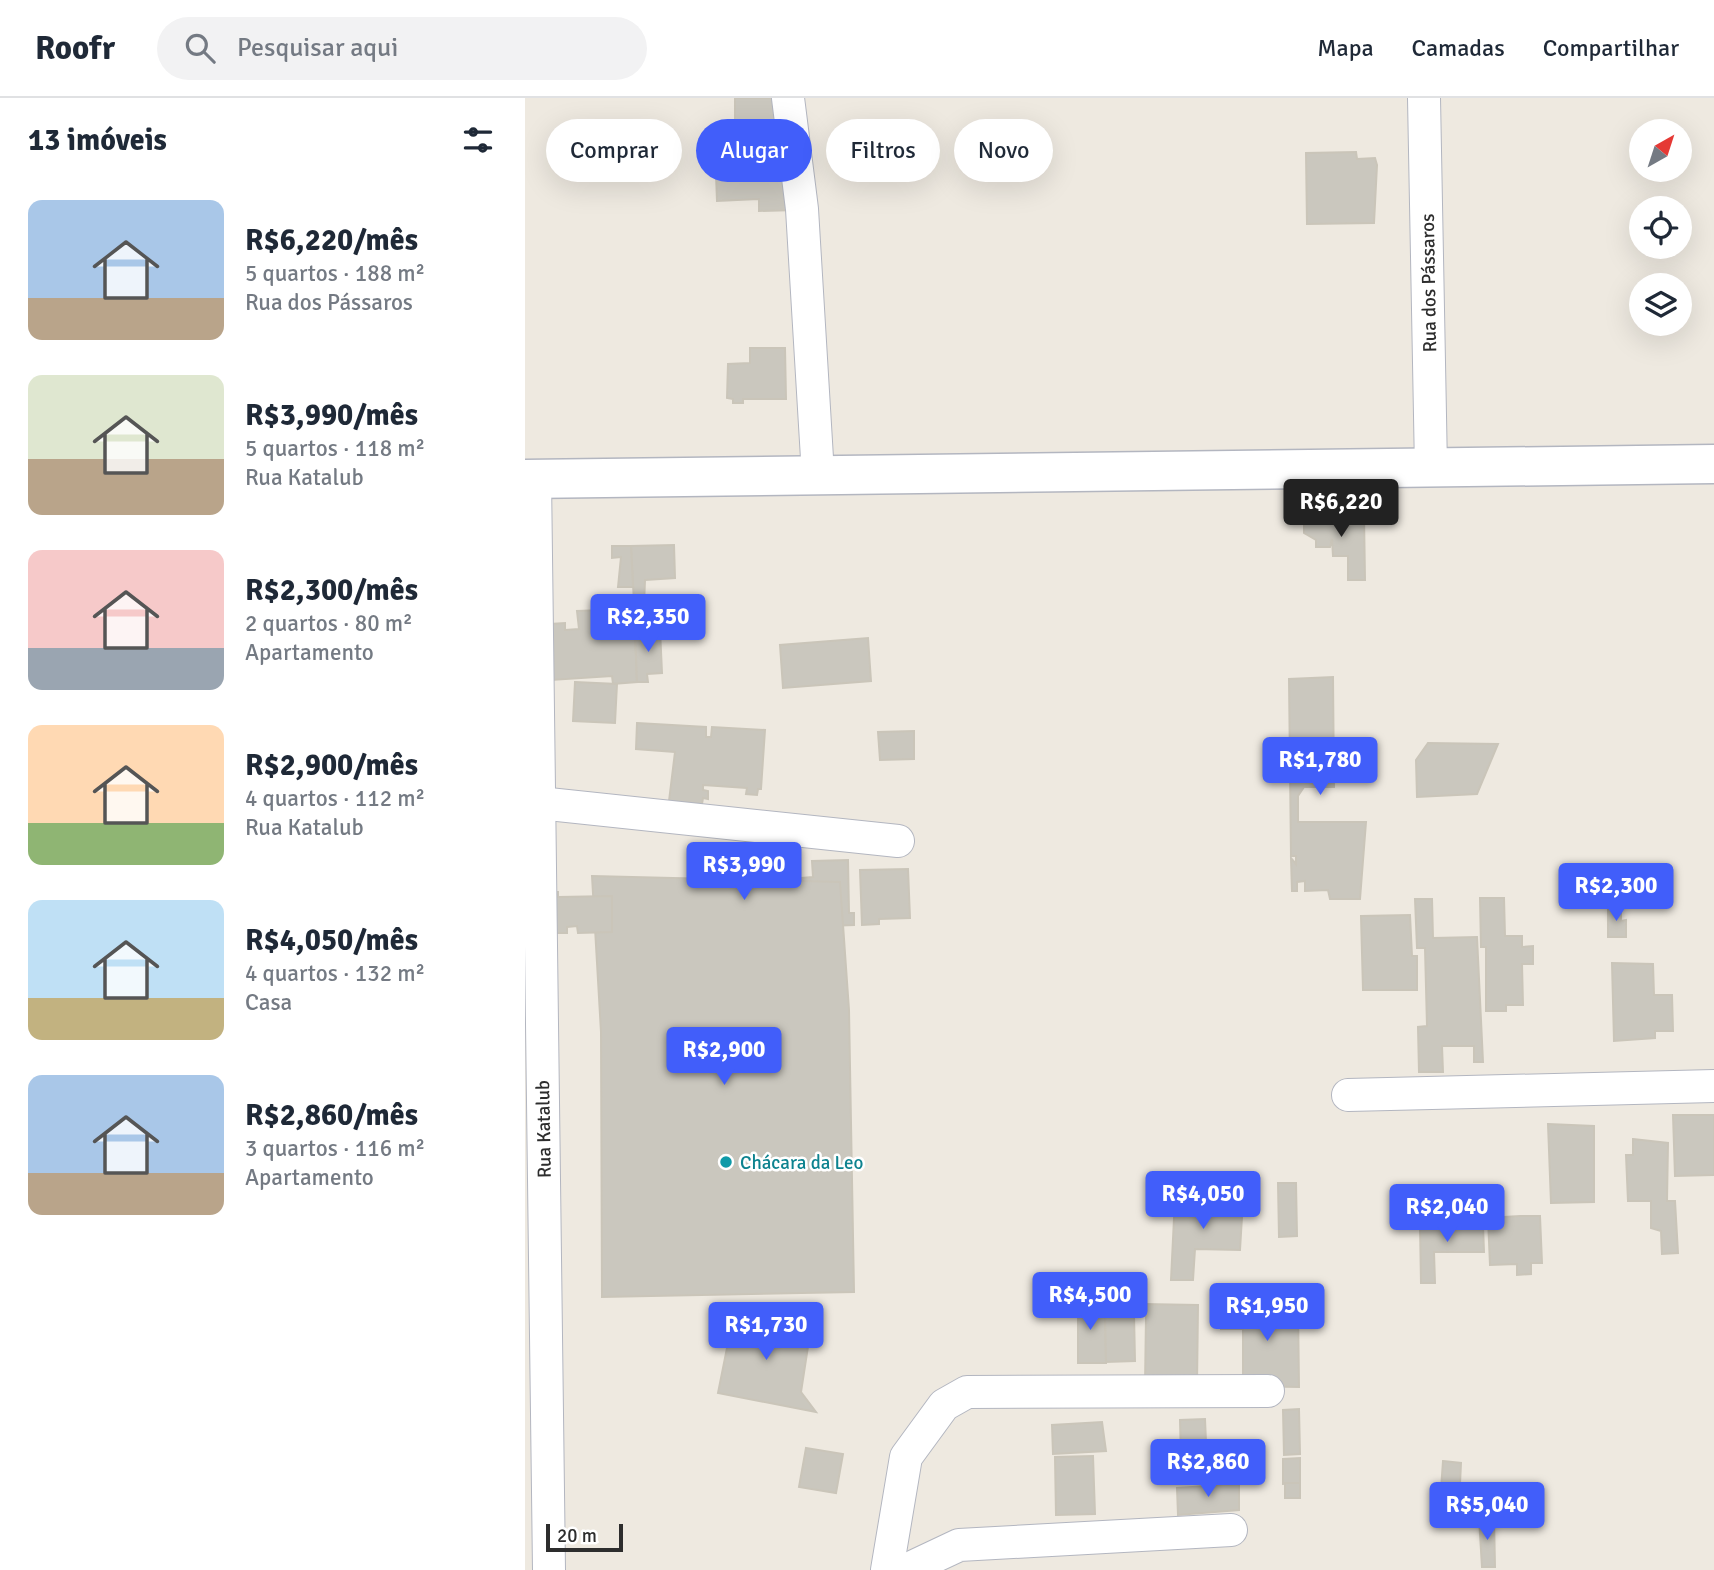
<!DOCTYPE html>
<html lang="pt">
<meta charset="utf-8">
<style>
:root{--surface:#fff;--page:#f2f2f3;--text:#1f2937;--muted:#747a83;--line:#e0e1e3;--accent:#415efa}
body{margin:0;font-family:Signika,sans-serif;background:var(--page);color:var(--text);height:100vh;display:flex;flex-direction:column;font-size:26px;white-space:nowrap}
*{box-sizing:border-box;margin:0}
p{font-size:23px;color:var(--muted)}
.icon{flex:none;width:38px;height:38px;fill:none;stroke:currentColor;stroke-width:2;stroke-linecap:round;stroke-linejoin:round}
.map{position:relative;flex:1;overflow:hidden}
.details{display:flex;flex-direction:column;background:var(--surface);width:525px}
.details>*{flex:none}
.banner{position:absolute;left:21px;top:21px;width:665px;height:63px;display:flex;gap:14px}
.needle{width:46px;rotate:39deg}
.fabs{position:absolute;left:1104px;top:21px;display:grid;gap:14px}
.fabs a{display:grid;place-items:center;width:63px;height:63px;border-radius:50%;background:var(--surface);box-shadow:0 7px 28px #0002;font-size:35px}
.scale{position:absolute;left:21px;bottom:18px;width:77px;box-sizing:border-box;padding-left:7px;border:4px solid #2d2d2d;border-top:0;font-size:19px;line-height:24px;white-space:nowrap;color:#2d2d2d;-webkit-text-stroke:5px #fff;paint-order:stroke}
.price{position:absolute;translate:-50% -60px;padding:0 16px;border-radius:7px;background:var(--accent);color:#fff;font-size:23px;line-height:46px;filter:drop-shadow(0 2px 4px #0008)}
.price::after{content:'';position:absolute;left:50%;top:42px;width:21px;height:16px;margin-left:-10px;background:inherit;clip-path:polygon(0 0,100% 0,50% 100%)}
.price.selected{background:#222;color:#fff}
ul{padding:0;list-style:none}
li{display:flex;align-items:center;gap:21px;height:175px;padding:0 28px}
li span{display:grid;place-items:center;flex:none;width:196px;height:140px;border-radius:14px;color:#555}
li>.icon{margin-inline-start:auto}
span .icon{width:84px;height:84px;fill:#fffc;stroke-width:1}
li b{font-size:30px}
h2{display:flex;justify-content:space-between;align-items:center;height:84px;padding:0 28px;font-size:30px}
.tag{padding:0 24px;border-radius:32px;background:var(--surface);box-shadow:0 7px 28px #0002;font-size:24px;line-height:63px}
.tag.selected{background:var(--accent);color:#fff}
header{display:flex;align-items:center;gap:42px;box-sizing:border-box;height:98px;padding:0 35px;background:var(--surface);border-bottom:2px solid var(--line)}
header strong{font-size:33px}
nav{display:flex;gap:38px;margin-inline-start:auto;font-size:24px}
.search{width:490px;height:63px;background:var(--page);display:flex;align-items:center;gap:18px;box-sizing:border-box;padding:0 24px;border-radius:38px;color:var(--muted);font-size:26px}
main{display:flex;flex:1;min-height:0}
.map>svg:first-child{display:block}
.building{fill:#cac7be;stroke:#cac5b9;stroke-width:2}
.lines{fill:none;stroke-linecap:round;stroke-linejoin:round}
.minor-casing{stroke:#b3b6c0;stroke-width:34}
.secondary-casing{stroke:#b3b6c0;stroke-width:41}
.minor{stroke:#fff;stroke-width:32}
.secondary{stroke:#fff;stroke-width:38}
.culture-dot{fill:#0f9aa8;stroke:#fff;stroke-width:2.5}
.labels{text-anchor:middle;stroke-width:5;stroke-linejoin:round;paint-order:stroke}
.street-label{font-size:19px;fill:#2d2d2d;stroke:#fff}
.culture-label{font-size:19px;fill:#0d838f;stroke:#fff;text-anchor:start}
</style>
<header>
<strong>Roofr</strong>
<div class="search"><svg class="icon" aria-label="search" viewBox="0 0 24 24"><circle cx="10" cy="10" r="6"/><path d="M15 15l6 6"/></svg>Pesquisar aqui</div>
<nav><a>Mapa</a><a>Camadas</a><a>Compartilhar</a></nav>
</header>
<main>
<section class="details">
<h2>13 imóveis<svg class="icon" aria-label="filters" viewBox="0 0 24 24"><path d="M4 7h16M4 17h16"/><circle cx="9" cy="7" r="2"/><circle cx="15" cy="17" r="2"/></svg></h2>
<ul>
<li><span style="background:linear-gradient(#a9c7e8 70%,#b9a48a 0)"><svg class="icon" aria-label="home" viewBox="0 0 24 24"><path d="M3 11l9-7 9 7M6 9v11h12V9"/></svg></span><div><b>R$6,220/mês</b><p>5 quartos · 188 m²</p><p>Rua dos Pássaros</p></div></li>
<li><span style="background:linear-gradient(#dfe7d0 60%,#b9a48a 0)"><svg class="icon" aria-label="home" viewBox="0 0 24 24"><path d="M3 11l9-7 9 7M6 9v11h12V9"/></svg></span><div><b>R$3,990/mês</b><p>5 quartos · 118 m²</p><p>Rua Katalub</p></div></li>
<li><span style="background:linear-gradient(#f6c9c9 70%,#9aa5b1 0)"><svg class="icon" aria-label="home" viewBox="0 0 24 24"><path d="M3 11l9-7 9 7M6 9v11h12V9"/></svg></span><div><b>R$2,300/mês</b><p>2 quartos · 80 m²</p><p>Apartamento</p></div></li>
<li><span style="background:linear-gradient(#ffd9b3 70%,#8fb573 0)"><svg class="icon" aria-label="home" viewBox="0 0 24 24"><path d="M3 11l9-7 9 7M6 9v11h12V9"/></svg></span><div><b>R$2,900/mês</b><p>4 quartos · 112 m²</p><p>Rua Katalub</p></div></li>
<li><span style="background:linear-gradient(#bfe0f5 70%,#c2b280 0)"><svg class="icon" aria-label="home" viewBox="0 0 24 24"><path d="M3 11l9-7 9 7M6 9v11h12V9"/></svg></span><div><b>R$4,050/mês</b><p>4 quartos · 132 m²</p><p>Casa</p></div></li>
<li><span style="background:linear-gradient(#a9c7e8 70%,#b9a48a 0)"><svg class="icon" aria-label="home" viewBox="0 0 24 24"><path d="M3 11l9-7 9 7M6 9v11h12V9"/></svg></span><div><b>R$2,860/mês</b><p>3 quartos · 116 m²</p><p>Apartamento</p></div></li>
</ul>
</section>
<div class="map">
<svg width="1189" height="1472" viewBox="0 0 1189 1472">
<rect width="100%" height="100%" fill="#eee9e0"/>
<g class="building">
<polygon points="210,0 258,0 258,29 245,34 241,46 268,45 270,112 234,113 234,101 192,103 190,48 233,46 237,32 246,25 210,26"/>
<polygon points="831,54 832,61 850,60 852,67 849,125 782,126 781,55"/>
<polygon points="225,250 260,250 261,301 218,301 218,305 208,305 208,301 202,300 203,266 225,265"/>
<polygon points="790,417 839,417 840,482 823,482 823,458 808,458 807,441 805,449 791,449 791,442 779,435 779,424"/>
<polygon points="149,447 150,480 120,482 119,507 109,505 106,448"/>
<polygon points="87,448 106,448 108,489 93,489 96,459 87,460"/>
<polygon points="109,511 112,584 88,586 87,578 26,582 25,526 40,525 40,532 54,531 52,513"/>
<polygon points="135,531 137,575 122,576 123,584 112,584 110,532"/>
<polygon points="343,540 346,583 258,590 255,547"/>
<polygon points="808,579 809,689 779,689 773,698 773,724 841,724 835,801 805,801 803,792 780,793 780,783 772,784 772,793 767,793 766,760 771,766 771,758 766,758 764,581"/>
<polygon points="50,584 92,586 90,625 48,623"/>
<polygon points="112,625 181,629 181,639 186,639 187,629 240,632 236,691 233,691 232,697 221,696 222,690 178,687 178,692 183,693 183,701 178,700 177,706 144,703 150,654 111,651"/>
<polygon points="389,633 389,661 355,662 353,634"/>
<polygon points="903,645 973,646 952,696 892,699 891,662"/>
<polygon points="323,762 324,815 329,815 329,827 242,830 242,818 278,816 277,780 288,779 287,763"/>
<polygon points="383,771 385,820 354,821 354,826 337,827 335,772"/>
<polygon points="1082,772 1099,773 1100,797 1084,798"/>
<polygon points="235,776 235,807 241,808 242,830 213,830 213,823 198,824 197,781"/>
<polygon points="67,778 315,784 324,912 329,1194 77,1199 76,934"/>
<polygon points="28,794 33,794 33,799 87,798 87,834 53,835 52,828 42,829 42,835 29,835"/>
<polygon points="955,800 979,800 980,838 997,838 997,849 1008,848 1008,866 997,866 998,907 981,907 981,913 961,913 961,849 956,849"/>
<polygon points="890,801 907,801 908,840 952,839 958,964 949,964 949,948 917,948 918,974 894,974 893,929 902,928 900,850 892,850"/>
<polygon points="1096,808 1096,823 1101,822 1101,839 1083,839 1083,809"/>
<polygon points="885,817 887,858 892,858 892,892 838,892 836,818"/>
<polygon points="1087,865 1128,866 1129,897 1147,897 1148,933 1130,933 1130,940 1089,943"/>
<polygon points="1148,1017 1189,1017 1189,1077 1150,1078"/>
<polygon points="1023,1026 1069,1028 1069,1104 1026,1105"/>
<polygon points="1108,1041 1143,1045 1142,1103 1150,1103 1153,1155 1137,1156 1136,1133 1126,1130 1126,1103 1103,1103 1101,1057 1108,1057"/>
<polygon points="753,1085 771,1085 772,1138 754,1139"/>
<polygon points="650,1100 718,1102 715,1152 670,1151 668,1182 646,1182"/>
<polygon points="995,1118 1015,1118 1017,1165 1006,1165 1006,1176 992,1177 992,1166 965,1167 963,1120"/>
<polygon points="895,1127 958,1127 959,1154 909,1154 910,1185 896,1185"/>
<polygon points="541,1206 580,1206 581,1265 553,1265 553,1216 541,1217"/>
<polygon points="618,1206 673,1207 672,1287 620,1287 621,1218 619,1218"/>
<polygon points="695,1207 773,1208 774,1289 718,1288 718,1231 696,1231"/>
<polygon points="209,1215 254,1223 251,1236 257,1237 260,1223 286,1229 276,1294 291,1314 193,1295"/>
<polygon points="580,1216 609,1216 610,1263 581,1264"/>
<polygon points="774,1311 775,1356 759,1357 758,1312"/>
<polygon points="680,1321 682,1367 652,1368 651,1361 656,1361 655,1322"/>
<polygon points="577,1324 581,1353 528,1356 527,1327"/>
<polygon points="281,1350 318,1356 311,1395 274,1389"/>
<polygon points="568,1358 570,1416 531,1417 530,1359"/>
<polygon points="775,1360 775,1385 758,1386 758,1361"/>
<polygon points="918,1363 936,1365 934,1407 915,1406"/>
<rect x="760" y="1385" width="15" height="15"/>
<polygon points="714,1386 714,1412 653,1417 652,1390"/>
<polygon points="954,1420 969,1420 970,1469 957,1469"/>
</g>
<g class="lines">
<defs>
<g id="minor">
<polyline points="263,0 277,111 293,377"/>
<polyline points="899,0 906,370"/>
<polyline points="10,380 24,1472"/>
<polyline points="14,705 373,743"/>
<polyline points="823,997 1189,988"/>
<polyline points="362,1472 381,1359 419,1307 442,1294 743,1293"/>
<polyline points="381,1472 434,1447 706,1432"/>
</g>
<polyline id="secondary" points="0,381 1189,366"/>
</defs>
<use href="#minor" class="minor-casing"/>
<use href="#secondary" class="secondary-casing"/>
<use href="#minor" class="minor"/>
<use href="#secondary" class="secondary"/>
</g>
<circle class="culture-dot" cx="201" cy="1064" r="7"/>
<g class="labels">
<g class="street-label">
<text transform="translate(903 185) rotate(-91)" y="7">Rua dos Pássaros</text>
<text transform="translate(18 1031) rotate(-91)" y="7">Rua Katalub</text>
</g>
<g class="culture-label">
<text x="215" y="1071">Chácara da Leo</text>
</g>
</g>
</svg>
<div class="fabs">
<a><svg class="needle" viewBox="-14 -14 28 28"><path d="M0-13l5 13h-10z" fill="#e53935"/><path d="M0 13l5-13h-10z" fill="#747a83"/></svg></a>
<a><svg class="icon" aria-label="locate" viewBox="0 0 24 24"><circle cx="12" cy="12" r="6"/><path d="M12 2v4M12 18v4M2 12h4M18 12h4"/></svg></a>
<a><svg class="icon" aria-label="layers" viewBox="0 0 24 24"><path d="M12 4l9 5-9 5-9-5zM3 14l9 5 9-5"/></svg></a>
</div>
<div class="scale">20 m</div>
<b class="price selected" style="left:816px;top:441px">R$6,220</b>
<b class="price" style="left:123px;top:556px">R$2,350</b>
<b class="price" style="left:795px;top:699px">R$1,780</b>
<b class="price" style="left:219px;top:804px">R$3,990</b>
<b class="price" style="left:1091px;top:825px">R$2,300</b>
<b class="price" style="left:199px;top:989px">R$2,900</b>
<b class="price" style="left:678px;top:1133px">R$4,050</b>
<b class="price" style="left:922px;top:1146px">R$2,040</b>
<b class="price" style="left:565px;top:1234px">R$4,500</b>
<b class="price" style="left:742px;top:1245px">R$1,950</b>
<b class="price" style="left:241px;top:1264px">R$1,730</b>
<b class="price" style="left:683px;top:1401px">R$2,860</b>
<b class="price" style="left:962px;top:1444px">R$5,040</b>
<div class="banner">
<a class="tag">Comprar</a>
<a class="tag selected">Alugar</a>
<a class="tag">Filtros</a>
<a class="tag">Novo</a>
</div>
</div>
</main>
